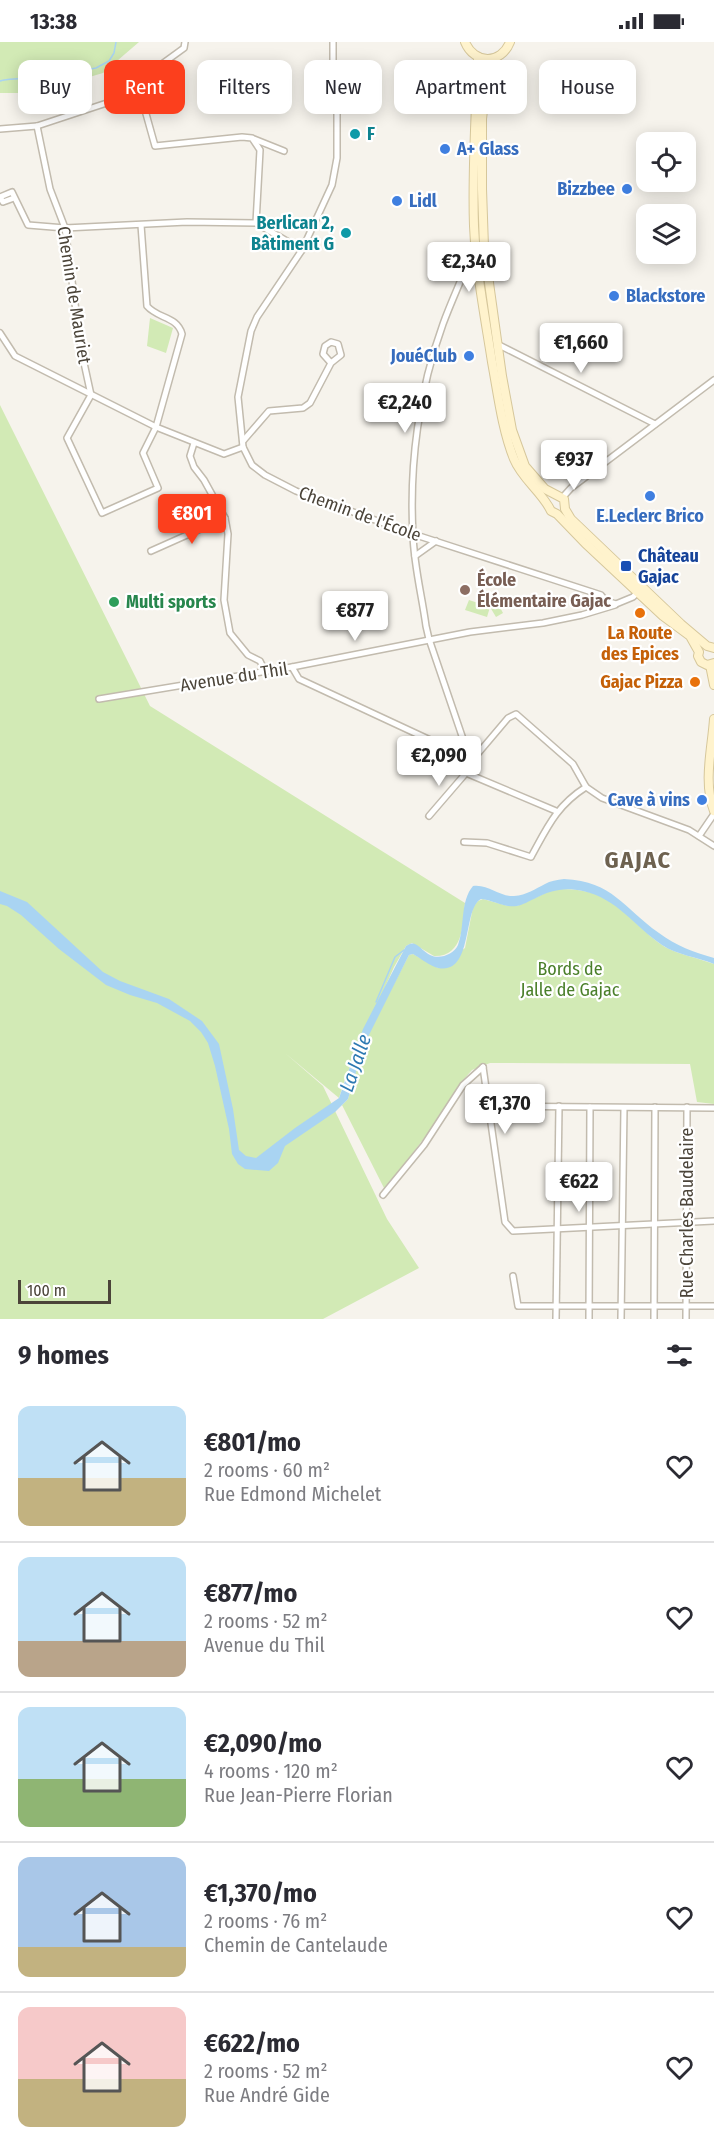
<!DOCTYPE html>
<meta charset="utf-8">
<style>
:root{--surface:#fff;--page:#f7f7f7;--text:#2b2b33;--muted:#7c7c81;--line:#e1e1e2;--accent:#fc3f1d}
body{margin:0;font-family:"Fira Sans Condensed",sans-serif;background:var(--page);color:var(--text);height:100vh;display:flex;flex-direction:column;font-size:22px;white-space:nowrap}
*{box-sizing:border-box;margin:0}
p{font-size:20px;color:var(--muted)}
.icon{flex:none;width:33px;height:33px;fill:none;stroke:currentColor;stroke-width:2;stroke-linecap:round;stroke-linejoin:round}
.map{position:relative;height:1277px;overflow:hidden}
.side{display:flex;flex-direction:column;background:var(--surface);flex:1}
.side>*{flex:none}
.top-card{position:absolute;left:18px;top:18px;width:678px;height:54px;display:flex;gap:12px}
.buttons{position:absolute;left:636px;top:90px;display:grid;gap:12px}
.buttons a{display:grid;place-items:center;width:60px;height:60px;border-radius:12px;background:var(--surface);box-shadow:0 3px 15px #0003;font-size:30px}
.scale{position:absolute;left:18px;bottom:15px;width:93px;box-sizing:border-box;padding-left:6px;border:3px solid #4b4439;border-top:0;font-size:16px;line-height:21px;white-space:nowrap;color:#4b4439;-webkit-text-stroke:4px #fff;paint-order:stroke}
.price{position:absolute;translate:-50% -51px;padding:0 14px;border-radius:6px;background:#fff;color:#222;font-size:20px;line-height:39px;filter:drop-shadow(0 2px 3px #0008)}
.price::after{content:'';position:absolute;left:50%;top:36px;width:18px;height:14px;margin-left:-9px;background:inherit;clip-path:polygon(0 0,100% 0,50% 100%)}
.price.current{background:var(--accent);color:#fff}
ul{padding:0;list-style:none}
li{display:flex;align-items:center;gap:18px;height:150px;padding:0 18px}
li+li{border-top:2px solid var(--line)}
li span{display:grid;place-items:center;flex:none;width:168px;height:120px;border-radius:12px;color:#555}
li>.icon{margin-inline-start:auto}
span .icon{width:72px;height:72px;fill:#fffc;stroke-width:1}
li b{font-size:26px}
h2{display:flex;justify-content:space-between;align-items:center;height:72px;padding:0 18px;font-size:26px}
.pill{padding:0 21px;border-radius:12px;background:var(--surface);box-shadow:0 3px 15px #0003;font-size:21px;line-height:54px}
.pill.current{background:var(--accent);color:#fff}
.status{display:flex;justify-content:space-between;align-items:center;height:42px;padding:0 30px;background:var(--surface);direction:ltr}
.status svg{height:16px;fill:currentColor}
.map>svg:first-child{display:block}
.green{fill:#d2eab5}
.water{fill:#a9d4f2}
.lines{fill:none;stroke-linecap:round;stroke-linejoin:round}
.stream{stroke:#a9d4f2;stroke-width:1.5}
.minor-casing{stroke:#c2bbae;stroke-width:8}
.secondary-casing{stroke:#d6c79b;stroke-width:10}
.minor{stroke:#fff;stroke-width:5}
.secondary{stroke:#fff3cd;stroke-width:8}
.culture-dot{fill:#0f9aa8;stroke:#fff;stroke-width:2}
.shop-dot{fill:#3f7fe0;stroke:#fff;stroke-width:2}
.transit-dot{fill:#1a4fb4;stroke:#fff;stroke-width:2}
.education-dot{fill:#8d6e63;stroke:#fff;stroke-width:2}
.leisure-dot{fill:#2e9e5b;stroke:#fff;stroke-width:2}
.food-dot{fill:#e8710a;stroke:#fff;stroke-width:2}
.labels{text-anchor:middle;stroke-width:4.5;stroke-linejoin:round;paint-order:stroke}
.culture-label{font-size:18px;font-weight:bold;fill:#0d838f;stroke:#fff;text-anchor:start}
.shop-label{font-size:18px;font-weight:bold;fill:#366cbe;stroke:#fff;text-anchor:start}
.street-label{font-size:18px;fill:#4b4439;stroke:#fff}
.transit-label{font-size:18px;font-weight:bold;fill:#164399;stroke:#fff;text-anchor:start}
.education-label{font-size:18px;font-weight:bold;fill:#785e54;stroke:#fff;text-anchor:start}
.leisure-label{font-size:18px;font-weight:bold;fill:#27864d;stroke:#fff;text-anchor:start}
.food-label{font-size:18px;font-weight:bold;fill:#c56008;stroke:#fff}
.park-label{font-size:18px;fill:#4a7f2a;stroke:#fff}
.water-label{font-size:20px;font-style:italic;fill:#2e7ab2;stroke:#fff}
.district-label{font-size:24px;font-weight:bold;letter-spacing:1.5px;fill:#6e6250;stroke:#fff}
</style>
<div class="status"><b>13:38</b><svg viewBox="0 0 49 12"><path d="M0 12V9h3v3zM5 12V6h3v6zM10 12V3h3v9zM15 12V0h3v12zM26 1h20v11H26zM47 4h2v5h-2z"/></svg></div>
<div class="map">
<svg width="714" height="1277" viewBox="0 0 714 1277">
<rect width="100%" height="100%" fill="#f6f3ec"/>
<g class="green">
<polygon points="0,0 139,0 103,31 35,51 0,51"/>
<polygon points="150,276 173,286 166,311 147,304"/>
<path d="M0,363L150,664L465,861C463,883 463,915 434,914L412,901L406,904L394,925L346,1034L339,1056L285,1011L323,1044L387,1177L419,1226L323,1277H0Z"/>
<polygon points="495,556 503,571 496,575 490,565 487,575 465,568 469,558 490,565 488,560"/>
<path d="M561,847C578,847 597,850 611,859C630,872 645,893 665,905C680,913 698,916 714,922V1062L697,1060L690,1022L490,1021L472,1028L458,1044L446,1067L385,1148L342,1063L348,1057L362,1008L371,986L409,913L413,912L438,926L465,906L473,865L478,859L483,857L508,864H517L550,849Z"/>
</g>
<path class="water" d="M564,837C614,840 622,865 659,891C676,904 694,910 714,916V922C697,915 677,913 662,903C634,884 618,857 583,849C564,845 551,848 534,857C529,859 523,863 517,864C504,866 493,858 481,857C462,867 474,933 438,926C430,924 420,916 413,912L409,913L364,1003L348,1057L335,1070L285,1104L278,1121L269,1129L245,1127L238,1122L232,1112L229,1087L215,1024L208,1001L201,990L190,979L157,961L130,953L106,943L59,907L21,873L7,864L0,862V849L27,860L103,930L120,939L169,957L202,979L219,1002L233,1067L239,1108L246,1114L256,1116L295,1086L339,1056L363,987L406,904C410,902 410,901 415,902C420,904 424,910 430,913C440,918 454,912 458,903C465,884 460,859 473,844C489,842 499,855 514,854C527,853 535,847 545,842C550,839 557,838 564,837Z"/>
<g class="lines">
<g class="stream">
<path d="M0,39C10,36 18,38 28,35L35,40"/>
<polyline points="44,39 58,38 74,30 96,26 109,19 114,11 116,0"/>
<polyline points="376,960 395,915 404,908"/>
</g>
<defs>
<g id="minor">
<polyline points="333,31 342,37 342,53 337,58 327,53 328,35 333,31 333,0"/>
<polyline points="138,54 151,30 184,6 185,0"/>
<polyline points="37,84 50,147 65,186 81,307 91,353"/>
<polyline points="0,87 37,84 131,53 138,54 143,61 155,104 242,95 252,96 260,108 256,181"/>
<polyline points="254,97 284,109"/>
<polyline points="14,156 3,160 0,155 12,150 28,183 65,186 187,180 256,181 302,208"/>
<path d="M477,218H469C461,239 451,260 443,282C419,348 409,423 413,493C414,524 422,554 426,584L429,597L463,697L475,715L508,676L516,672L573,722L586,745L602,756L689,788L714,804"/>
<polyline points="0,291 15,314 156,385 224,412 243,405 252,423 265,433 296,449 413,492 601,553 606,559 616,562 633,555 639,549"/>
<polyline points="497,302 655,382"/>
<path d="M91,353L67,396L102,471L158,446L143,411L156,385L182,292C177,274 158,277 147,264L141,183"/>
<polyline points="243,399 269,369 303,366 310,361 331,321 323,312 325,304 331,300 338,302 341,313 331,321"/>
<polyline points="194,401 190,414 194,425 204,438 225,476 228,492 224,558 230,591 248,613 260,619 265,629"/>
<polyline points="243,405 238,355 251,289 257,275 302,208 332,143 337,116 337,58"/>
<polyline points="562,456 571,446 714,338"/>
<polyline points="151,509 225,476"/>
<polyline points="415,514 436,499"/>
<polyline points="292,625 299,637 458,711 475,715 466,731 556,769"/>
<polyline points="99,657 292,625 470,590 543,581 582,573 615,563"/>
<polyline points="429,774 466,731"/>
<polyline points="699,794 714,772"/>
<path d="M464,800L487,801L531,815C547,786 556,764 586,745"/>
<polyline points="483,1025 505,1180 513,1189 714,1179"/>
<polyline points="490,1064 714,1066"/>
<polyline points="383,1153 424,1103 463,1043 483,1025"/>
<polyline points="513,1234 518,1264 714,1264"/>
<polyline points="556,1277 559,1064"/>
<polyline points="589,1277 590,1065"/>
<polyline points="621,1277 624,1066"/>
<polyline points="654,1277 655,1065"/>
<polyline points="686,1277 687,1065"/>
</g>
<g id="secondary">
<path d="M465,0C474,22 501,23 510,0"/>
<path d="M478,15C476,72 472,128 474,184C476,229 485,275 492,320C498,352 502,387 514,417C522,437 542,450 551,469L557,472L585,501L663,574L690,594L699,610L698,614L701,620L707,623L714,621"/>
<polyline points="494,17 488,27 482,77 482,147 484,205 502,334 512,388 525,424 545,447 564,457 565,467 571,477 681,582 707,604 714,606"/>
<polyline points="710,623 714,643"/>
<path d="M714,677C712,707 703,740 714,769"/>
</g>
</defs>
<use href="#minor" class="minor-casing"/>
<use href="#secondary" class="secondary-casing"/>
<use href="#minor" class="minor"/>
<use href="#secondary" class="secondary"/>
</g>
<g class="culture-dot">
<circle cx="355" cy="92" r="6"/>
<circle cx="346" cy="191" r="6"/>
</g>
<g class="shop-dot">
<circle cx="445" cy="107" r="6"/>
<circle cx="627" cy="147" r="6"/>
<circle cx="397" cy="159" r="6"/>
<circle cx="614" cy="254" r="6"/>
<circle cx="469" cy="314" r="6"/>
<circle cx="650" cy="454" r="6"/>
<circle cx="702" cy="758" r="6"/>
</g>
<rect class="transit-dot" x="620" y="518" width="12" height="12" rx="3"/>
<circle class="education-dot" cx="465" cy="548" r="6"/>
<circle class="leisure-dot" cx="114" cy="560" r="6"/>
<g class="food-dot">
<circle cx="640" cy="571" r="6"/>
<circle cx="695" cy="640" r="6"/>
</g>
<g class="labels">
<g class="culture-label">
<text x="367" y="98">F</text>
<text x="334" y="187" text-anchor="end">Berlican 2,<tspan x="334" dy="21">Bâtiment G</tspan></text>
</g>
<g class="shop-label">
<text x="457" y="113">A+ Glass</text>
<text x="615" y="153" text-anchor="end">Bizzbee</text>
<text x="409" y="165">Lidl</text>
<text x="626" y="260">Blackstore</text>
<text x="457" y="320" text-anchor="end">JouéClub</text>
<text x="650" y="480" text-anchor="middle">E.Leclerc Brico</text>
<text x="690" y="764" text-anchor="end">Cave à vins</text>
</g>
<g class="street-label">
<text transform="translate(74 253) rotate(81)" y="6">Chemin de Mauriet</text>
<text transform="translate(360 472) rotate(20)" y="6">Chemin de l'École</text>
<text transform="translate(234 635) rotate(-9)" y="6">Avenue du Thil</text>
<text transform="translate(687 1171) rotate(-90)" y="6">Rue Charles Baudelaire</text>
</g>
<g class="transit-label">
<text x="638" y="520">Château<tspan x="638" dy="21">Gajac</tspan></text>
</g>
<g class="education-label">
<text x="477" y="544">École<tspan x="477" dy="21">Élémentaire Gajac</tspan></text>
</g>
<g class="leisure-label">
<text x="126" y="566">Multi sports</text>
</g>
<g class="food-label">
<text x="640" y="597">La Route<tspan x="640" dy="21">des Epices</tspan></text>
<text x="683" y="646" text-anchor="end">Gajac Pizza</text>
</g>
<g class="park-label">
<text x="570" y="933">Bords de<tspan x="570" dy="21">Jalle de Gajac</tspan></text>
</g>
<g class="water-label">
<text transform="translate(355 1021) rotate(-71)" y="7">La Jalle</text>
</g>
<g class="district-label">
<text x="638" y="826">GAJAC</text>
</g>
</g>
</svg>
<div class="buttons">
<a><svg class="icon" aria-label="locate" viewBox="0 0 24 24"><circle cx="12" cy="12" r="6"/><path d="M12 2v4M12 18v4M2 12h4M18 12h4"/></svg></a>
<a><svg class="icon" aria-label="layers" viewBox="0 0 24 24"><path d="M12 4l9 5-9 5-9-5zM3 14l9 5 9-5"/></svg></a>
</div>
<div class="scale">100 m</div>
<b class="price" style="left:469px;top:251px">€2,340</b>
<b class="price" style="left:581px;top:332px">€1,660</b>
<b class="price" style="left:405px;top:392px">€2,240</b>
<b class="price" style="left:574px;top:449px">€937</b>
<b class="price current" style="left:192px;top:503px">€801</b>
<b class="price" style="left:355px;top:600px">€877</b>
<b class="price" style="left:439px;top:745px">€2,090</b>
<b class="price" style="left:505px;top:1093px">€1,370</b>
<b class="price" style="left:579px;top:1171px">€622</b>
<div class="top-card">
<a class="pill">Buy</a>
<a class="pill current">Rent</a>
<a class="pill">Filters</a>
<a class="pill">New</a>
<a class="pill">Apartment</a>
<a class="pill">House</a>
</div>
</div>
<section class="side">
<h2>9 homes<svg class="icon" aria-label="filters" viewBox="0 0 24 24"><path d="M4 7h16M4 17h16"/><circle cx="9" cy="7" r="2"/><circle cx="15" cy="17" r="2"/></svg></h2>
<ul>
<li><span style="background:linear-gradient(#bfe0f5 60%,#c2b280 0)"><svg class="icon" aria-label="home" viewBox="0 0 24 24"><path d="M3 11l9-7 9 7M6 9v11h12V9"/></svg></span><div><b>€801/mo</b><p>2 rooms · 60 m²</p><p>Rue Edmond Michelet</p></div><svg class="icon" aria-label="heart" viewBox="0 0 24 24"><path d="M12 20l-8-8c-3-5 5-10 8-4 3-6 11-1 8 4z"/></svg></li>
<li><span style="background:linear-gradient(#bfe0f5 70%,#b9a48a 0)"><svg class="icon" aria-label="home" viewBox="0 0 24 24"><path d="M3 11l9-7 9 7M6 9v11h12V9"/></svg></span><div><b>€877/mo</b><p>2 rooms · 52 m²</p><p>Avenue du Thil</p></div><svg class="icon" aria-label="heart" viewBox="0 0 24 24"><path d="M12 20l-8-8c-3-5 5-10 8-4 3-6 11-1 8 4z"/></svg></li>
<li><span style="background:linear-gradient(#bfe0f5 60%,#8fb573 0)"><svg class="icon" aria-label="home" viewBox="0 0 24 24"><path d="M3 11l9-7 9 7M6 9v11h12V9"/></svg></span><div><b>€2,090/mo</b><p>4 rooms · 120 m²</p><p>Rue Jean-Pierre Florian</p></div><svg class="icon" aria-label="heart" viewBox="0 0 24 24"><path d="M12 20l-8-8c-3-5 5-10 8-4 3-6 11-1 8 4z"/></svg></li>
<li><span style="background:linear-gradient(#a9c7e8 75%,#c2b280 0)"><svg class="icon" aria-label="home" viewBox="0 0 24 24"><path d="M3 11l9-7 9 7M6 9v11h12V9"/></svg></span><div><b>€1,370/mo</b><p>2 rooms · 76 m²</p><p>Chemin de Cantelaude</p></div><svg class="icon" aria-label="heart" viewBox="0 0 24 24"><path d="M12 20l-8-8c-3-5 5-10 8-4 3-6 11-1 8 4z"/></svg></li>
<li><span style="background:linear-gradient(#f6c9c9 60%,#c2b280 0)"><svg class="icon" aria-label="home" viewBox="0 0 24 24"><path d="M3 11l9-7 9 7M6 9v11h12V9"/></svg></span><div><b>€622/mo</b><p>2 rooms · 52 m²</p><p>Rue André Gide</p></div><svg class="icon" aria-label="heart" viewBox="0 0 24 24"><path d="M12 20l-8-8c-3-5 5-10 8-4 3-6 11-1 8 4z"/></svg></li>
</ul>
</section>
